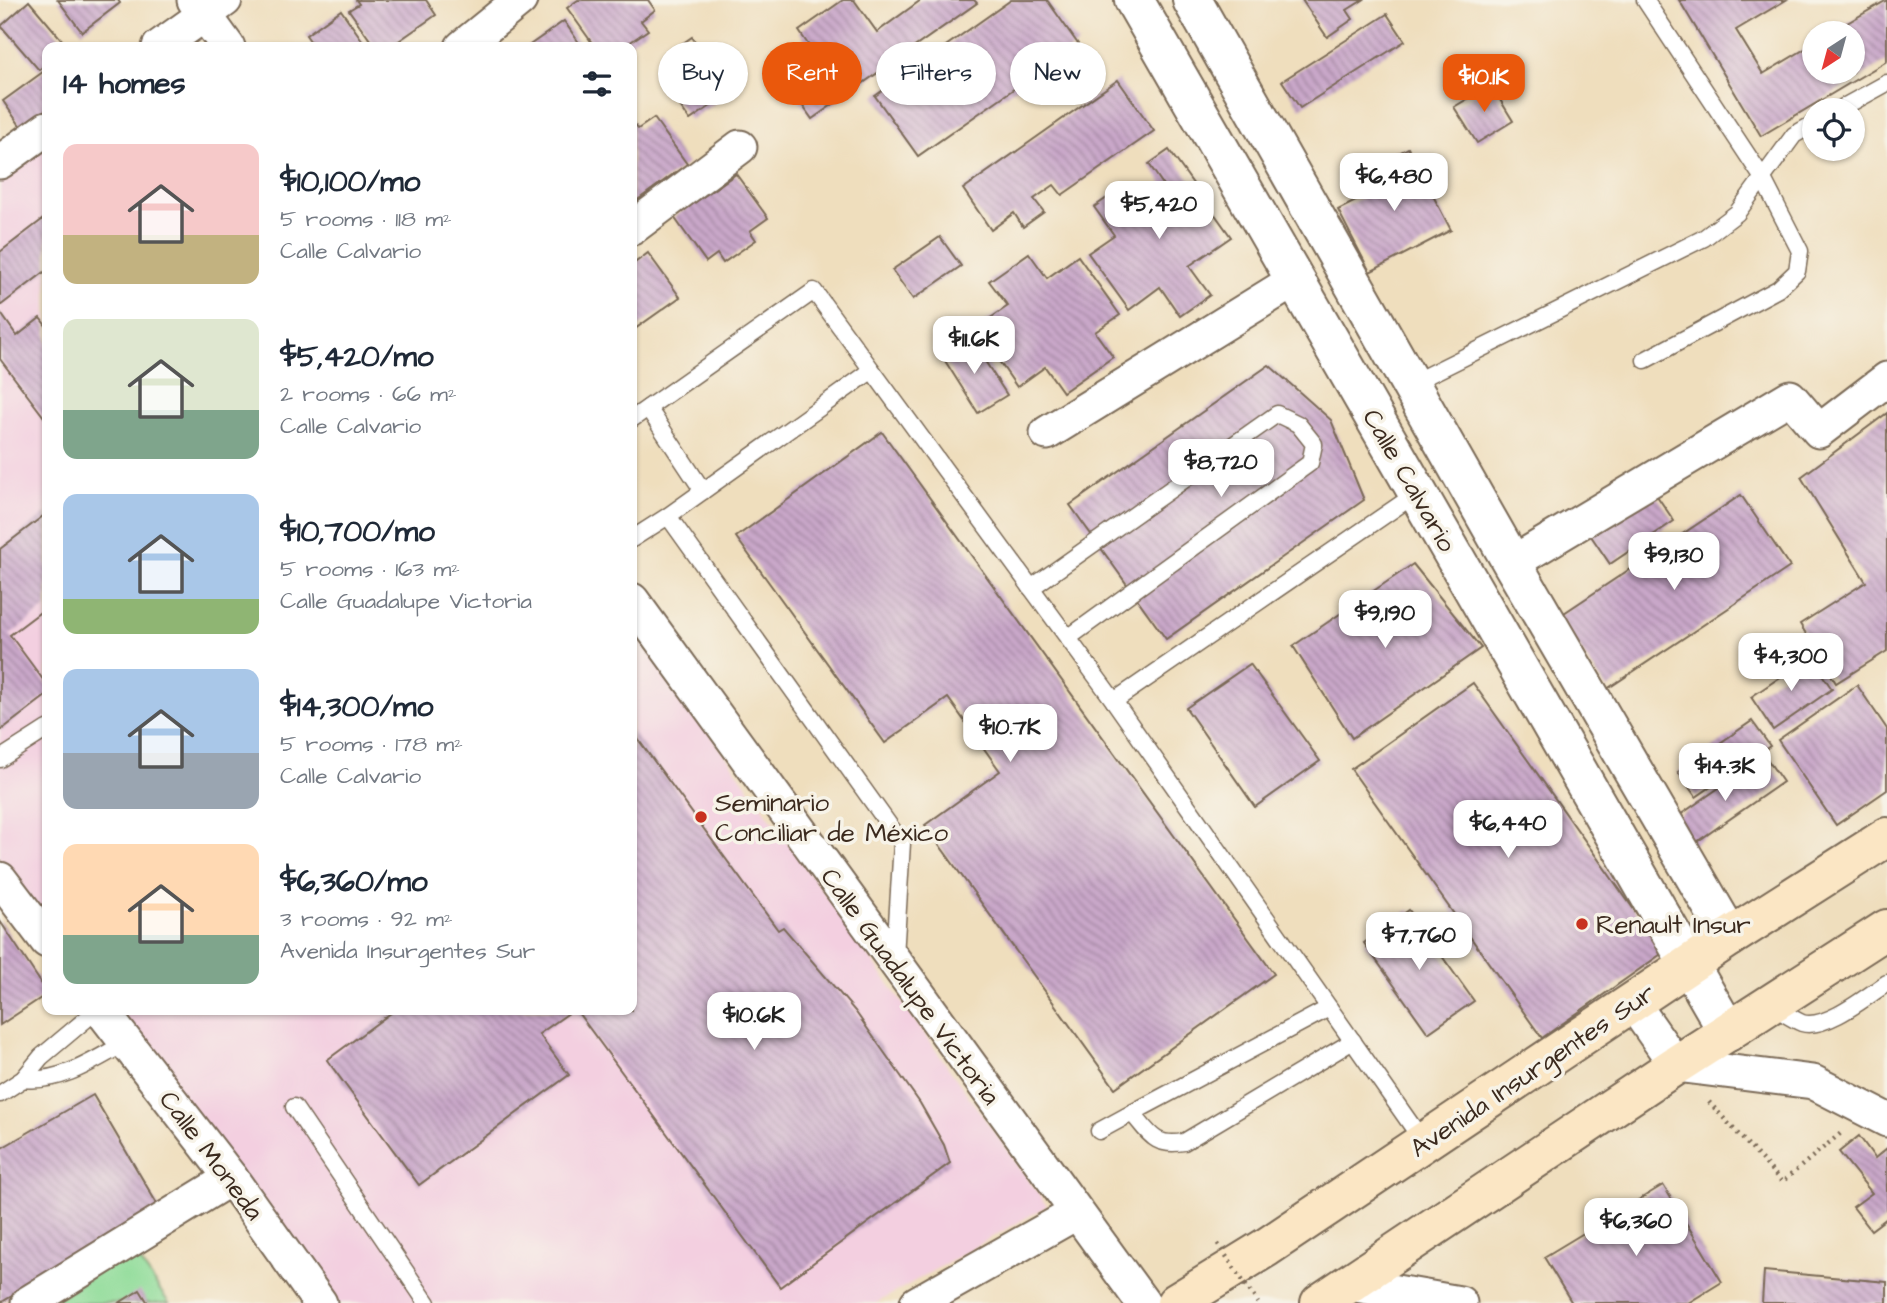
<!DOCTYPE html>
<meta charset="utf-8">
<style>
:root{--surface:#fff;--page:#f2f2f3;--text:#1f2937;--muted:#747a83;--accent:#ea580c}
body{margin:0;font-family:"Architects Daughter",sans-serif;background:var(--page);color:var(--text);height:100vh;display:flex;flex-direction:column;font-size:26px;white-space:nowrap}
*{box-sizing:border-box;margin:0}
p{font-size:23px;color:var(--muted)}
.icon{flex:none;width:38px;height:38px;fill:none;stroke:currentColor;stroke-width:2;stroke-linecap:round;stroke-linejoin:round}
.map{position:relative;flex:1;overflow:hidden}
.sheet{position:absolute;left:42px;top:42px;width:595px;height:973px;display:flex;flex-direction:column;background:var(--surface);border-radius:14px;box-shadow:0 2px 5px #0004}
.sheet>*{flex:none}
.hud{position:absolute;left:658px;top:42px;width:665px;height:63px;display:flex;gap:14px}
.needle{width:46px;rotate:216deg}
.fabs{position:absolute;left:1802px;top:21px;display:grid;gap:14px}
.fabs a{display:grid;place-items:center;width:63px;height:63px;border-radius:50%;background:var(--surface);box-shadow:0 2px 5px #0004;font-size:35px}
.price{position:absolute;translate:-50% -60px;padding:0 16px;border-radius:14px;background:#fff;color:#222;font-size:23px;line-height:46px;filter:drop-shadow(0 2px 4px #0008)}
.price::after{content:'';position:absolute;left:50%;top:42px;width:21px;height:16px;margin-left:-10px;background:inherit;clip-path:polygon(0 0,100% 0,50% 100%)}
.price.current{background:var(--accent);color:#fff}
ul{padding:0;list-style:none}
li{display:flex;align-items:center;gap:21px;height:175px;padding:0 21px}
li span{display:grid;place-items:center;flex:none;width:196px;height:140px;border-radius:14px;color:#555}
li>.icon{margin-inline-start:auto}
span .icon{width:84px;height:84px;fill:#fffc;stroke-width:1}
li b{font-size:30px}
h2{display:flex;justify-content:space-between;align-items:center;height:84px;padding:0 21px;font-size:30px}
.tag{padding:0 24px;border-radius:32px;background:var(--surface);box-shadow:0 2px 5px #0004;font-size:24px;line-height:63px}
.tag.current{background:var(--accent);color:#fff}
.map>svg:first-child{display:block}
.built{fill:#f3cfe0}
.pitch{fill:#8fdc99;stroke:#65835c;stroke-width:2}
.building{fill:url(#building-back-hatch)}
.lines{fill:none;stroke-linecap:round;stroke-linejoin:round}
.service-casing{stroke:#7a6956;stroke-width:19}
.minor-casing{stroke:#7a6956;stroke-width:37}
.tertiary-casing{stroke:#7a6956;stroke-width:42}
.secondary-casing{stroke:#7a6956;stroke-width:42}
.path{stroke:#7a6956;stroke-width:4.5;stroke-dasharray:2 5;stroke-linecap:butt}
.service{stroke:#fff;stroke-width:16}
.minor{stroke:#fff;stroke-width:33}
.tertiary{stroke:#fff;stroke-width:38}
.secondary{stroke:#fbe6c4;stroke-width:38}
.path-bridge{stroke:#7a6956;stroke-width:4.5;stroke-dasharray:2 5;stroke-linecap:butt}
.poi-dot{fill:#c8321e;stroke:#f7f3e8;stroke-width:2.5}
.labels{text-anchor:middle;stroke-width:7;stroke-linejoin:round;paint-order:stroke}
.street-label{font-size:26px;fill:#3b2a1e;stroke:#f7f3e8}
.poi-label{font-size:26px;fill:#3b2a1e;stroke:#f7f3e8;text-anchor:start}
</style>
<div class="map">
<svg width="1887" height="1303" viewBox="0 0 1887 1303">
<defs>
<pattern id="building-back-hatch" width="6" height="6" patternUnits="userSpaceOnUse" patternTransform="scale(1.75)"><rect width="6" height="6" fill="#c9a7c9"/><path d="M-1 5l2 2M0 0l6 6M5-1l2 2" fill="none" stroke="#a488a3"/></pattern>
</defs>
<rect width="100%" height="100%" fill="#f7f3e8"/>
<filter id="ink" filterUnits="userSpaceOnUse"><feTurbulence type="fractalNoise" baseFrequency=".0143" numOctaves="2"/><feDisplacementMap in="SourceGraphic" scale="14" xChannelSelector="R" yChannelSelector="G"/><feConvolveMatrix kernelMatrix="1 2 1 2 8 2 1 2 1" color-interpolation-filters="sRGB"/></filter>
<filter id="wash" filterUnits="userSpaceOnUse"><feTurbulence type="fractalNoise" baseFrequency=".00686" numOctaves="4" result="noise"/><feDisplacementMap in="SourceGraphic" scale="28" xChannelSelector="R" yChannelSelector="G"/><feGaussianBlur stdDeviation="1.57" result="paint"/><feColorMatrix in="noise" values="0 0 0 0 0 0 0 0 0 0 0 0 0 0 0 0 0 1.4 0 .05"/><feComposite in="paint" operator="in"/></filter>
<g filter="url(#wash)">
<rect width="100%" height="100%" fill="#efdebd"/>
<g class="built">
<polygon points="47,137 47,921 0,858 0,171"/>
<polygon points="632,624 1047,1206 876,1303 335,1303 114,1010 632,1010"/>
</g>
<polygon class="pitch" points="132,1250 169,1303 50,1303"/>
<g id="blocks">
<g class="building">
<polygon points="58,0 118,0 120,3 82,32"/>
<polygon points="356,0 426,0 436,15 390,47 375,47 349,10 359,4"/>
<polygon points="578,0 648,0 655,10 641,21 648,30 623,47 610,47 607,44 603,47 595,47 567,8"/>
<polygon points="843,0 854,0 877,32 921,0 974,0 977,3 812,119 788,85 820,62 799,31"/>
<polygon points="1011,0 1047,0 1078,44 918,156 875,96"/>
<polygon points="1302,0 1363,0 1347,10 1353,19 1327,37"/>
<polygon points="1679,0 1786,0 1736,30 1763,74 1815,43 1815,72 1853,72 1853,33 1830,33 1887,0 1887,61 1761,136"/>
<polygon points="29,1 68,47 47,47 47,63 39,70 1,26"/>
<polygon points="341,10 367,47 309,47 313,45 306,35"/>
<polygon points="1387,14 1405,41 1300,108 1282,81"/>
<polygon points="564,21 582,47 527,47"/>
<polygon points="692,37 731,92 690,120 662,80 674,72 663,57"/>
<polygon points="47,69 47,118 26,134 3,101"/>
<polygon points="1118,80 1154,131 1062,195 1054,185 1034,199 1044,212 1023,227 1014,213 991,230 963,189"/>
<polygon points="1491,85 1513,121 1477,143 1454,107"/>
<polygon points="654,118 687,164 632,204 632,121 638,129"/>
<polygon points="1408,148 1451,230 1370,272 1338,210 1381,188 1371,168"/>
<polygon points="1169,150 1231,237 1189,266 1210,295 1180,316 1160,287 1129,310 1088,253 1114,235 1094,207 1120,189 1139,217 1170,195 1149,164"/>
<polygon points="736,174 768,218 750,231 756,240 723,263 717,254 706,262 674,217"/>
<polygon points="47,216 47,270 0,306 0,252"/>
<polygon points="940,237 961,266 913,299 892,270"/>
<polygon points="648,253 680,297 632,331 632,265"/>
<polygon points="1029,253 1047,278 1078,256 1120,315 1095,332 1113,357 1063,392 1045,367 1017,387 976,328 1008,306 989,281"/>
<polygon points="0,312 17,336 40,318 47,327 47,421 0,359"/>
<polygon points="970,338 1007,395 978,413 942,356"/>
<polygon points="1269,365 1331,420 1364,500 1166,639 1070,505"/>
<polygon points="1887,413 1887,651 1836,683 1800,624 1866,582 1801,477"/>
<polygon points="882,432 1274,974 1115,1088 925,825 1000,771 948,698 885,743 736,537"/>
<polygon points="1651,487 1674,521 1610,564 1587,530"/>
<polygon points="1741,495 1790,567 1607,689 1558,617"/>
<polygon points="47,513 47,607 10,635 47,685 47,695 0,731 0,549"/>
<polygon points="1413,564 1481,648 1352,738 1293,646"/>
<polygon points="1810,657 1832,689 1773,730 1751,697"/>
<polygon points="1250,664 1320,761 1255,807 1186,708"/>
<polygon points="1473,683 1664,952 1542,1038 1351,769"/>
<polygon points="1857,685 1887,729 1887,790 1836,825 1778,740"/>
<polygon points="1752,721 1770,746 1696,797 1678,772"/>
<polygon points="632,731 778,930 783,927 855,1011 920,1103 944,1145 950,1163 780,1287 576,1010 632,1010"/>
<polygon points="1765,756 1783,782 1685,850 1667,824"/>
<polygon points="1409,910 1474,1001 1428,1033 1364,943"/>
<polygon points="0,921 47,992 47,994 0,1025"/>
<polygon points="395,1010 573,1010 539,1034 569,1075 419,1185 327,1060"/>
<polygon points="93,1095 160,1209 0,1303 0,1149"/>
<polygon points="1859,1136 1875,1158 1887,1148 1887,1218 1871,1230 1853,1207 1872,1193 1839,1152"/>
<polygon points="1663,1185 1722,1282 1688,1303 1572,1303 1544,1257"/>
<polygon points="1764,1271 1887,1282 1887,1303 1762,1303"/>
<polygon points="140,1290 148,1303 119,1303"/>
</g>
</g>
</g>
<g filter="url(#ink)">
<use href="#blocks" fill-opacity="0" stroke="#7a6956" stroke-width="2"/>
<g class="lines">
<defs>
<g id="service">
<polyline points="1838,110 1887,83"/>
<polyline points="1645,360 1778,289 1797,271 1800,251 1762,177 1645,0"/>
<polyline points="1410,384 1704,238 1737,213 1794,135 1815,123"/>
<polyline points="648,408 703,491"/>
<polyline points="632,419 814,291 1114,701 1424,1143"/>
<polyline points="668,516 902,843 895,956"/>
<polyline points="632,539 668,516 871,371"/>
<polyline points="1031,588 1277,414 1298,424 1314,444 1310,463 1068,638"/>
<polyline points="1114,701 1417,493"/>
<polyline points="0,759 47,729"/>
<path d="M1772,1006C1781,1011 1792,1019 1802,1023C1826,1030 1867,996 1887,983"/>
<path d="M23,1079C61,1083 93,1061 125,1043"/>
<polyline points="0,1094 23,1079 41,1057 97,1010"/>
<polyline points="294,1107 427,1303"/>
<polyline points="1132,1113 1329,1008"/>
<path d="M1099,1131L1132,1113C1150,1134 1154,1147 1184,1142L1353,1041"/>
</g>
<g id="minor">
<polyline points="194,0 228,47"/>
<polyline points="159,47 225,0"/>
<polyline points="462,47 520,0"/>
<polyline points="0,162 47,128"/>
<polyline points="632,228 740,147"/>
<polyline points="1047,433 1295,280"/>
<polyline points="1512,563 1790,397 1819,431 1887,379"/>
<polyline points="632,600 1143,1303"/>
<polyline points="0,879 47,941"/>
<polyline points="1632,1002 1676,1065 1813,1082 1887,1120"/>
<polyline points="101,1010 231,1178 320,1303"/>
<polyline points="1350,1284 1460,1303"/>
<polyline points="28,1303 231,1178"/>
<polyline points="917,1303 1076,1213"/>
</g>
<g id="tertiary">
<polyline points="1134,0 1728,1032"/>
<polyline points="1192,0 1512,563 1730,937"/>
</g>
<g id="secondary">
<polyline points="1176,1303 1267,1247 1730,937 1887,837"/>
<polyline points="1320,1303 1676,1065 1887,929"/>
</g>
</defs>
<use href="#service" class="service-casing"/>
<use href="#minor" class="minor-casing"/>
<use href="#tertiary" class="tertiary-casing"/>
<use href="#secondary" class="secondary-casing"/>
<polyline class="path" points="1709,1102 1782,1182 1841,1133"/>
<use href="#service" class="service"/>
<use href="#minor" class="minor"/>
<use href="#tertiary" class="tertiary"/>
<use href="#secondary" class="secondary"/>
<polyline class="path-bridge" points="1218,1244 1258,1303"/>
</g>
</g>
<g class="poi-dot">
<circle cx="701" cy="817" r="7"/>
<circle cx="1582" cy="924" r="7"/>
</g>
<g class="labels">
<g class="street-label">
<text transform="translate(1410 480) rotate(60)" y="9">Calle Calvario</text>
<text transform="translate(911 986) rotate(54)" y="9">Calle Guadalupe Victoria</text>
<text transform="translate(1532 1070) rotate(-34)" y="9">Avenida Insurgentes Sur</text>
<text transform="translate(212 1155) rotate(53)" y="9">Calle Moneda</text>
</g>
<g class="poi-label">
<text x="715" y="811">Seminario<tspan x="715" dy="30">Conciliar de México</tspan></text>
<text x="1596" y="933">Renault Insur</text>
</g>
</g>
</svg>
<div class="fabs">
<a><svg class="needle" viewBox="-14 -14 28 28"><path d="M0-13l5 13h-10z" fill="#e53935"/><path d="M0 13l5-13h-10z" fill="#747a83"/></svg></a>
<a><svg class="icon" aria-label="locate" viewBox="0 0 24 24"><circle cx="12" cy="12" r="6"/><path d="M12 2v4M12 18v4M2 12h4M18 12h4"/></svg></a>
</div>
<b class="price current" style="left:1484px;top:114px">$10.1K</b>
<b class="price" style="left:1394px;top:213px">$6,480</b>
<b class="price" style="left:1159px;top:241px">$5,420</b>
<b class="price" style="left:974px;top:376px">$11.6K</b>
<b class="price" style="left:1221px;top:499px">$8,720</b>
<b class="price" style="left:1674px;top:592px">$9,130</b>
<b class="price" style="left:1385px;top:650px">$9,190</b>
<b class="price" style="left:1791px;top:693px">$4,300</b>
<b class="price" style="left:1010px;top:764px">$10.7K</b>
<b class="price" style="left:1725px;top:803px">$14.3K</b>
<b class="price" style="left:1508px;top:860px">$6,440</b>
<b class="price" style="left:1419px;top:972px">$7,760</b>
<b class="price" style="left:754px;top:1052px">$10.6K</b>
<b class="price" style="left:1636px;top:1258px">$6,360</b>
<div class="hud">
<a class="tag">Buy</a>
<a class="tag current">Rent</a>
<a class="tag">Filters</a>
<a class="tag">New</a>
</div>
<section class="sheet">
<h2>14 homes<svg class="icon" aria-label="filters" viewBox="0 0 24 24"><path d="M4 7h16M4 17h16"/><circle cx="9" cy="7" r="2"/><circle cx="15" cy="17" r="2"/></svg></h2>
<ul>
<li><span style="background:linear-gradient(#f6c9c9 65%,#c2b280 0)"><svg class="icon" aria-label="home" viewBox="0 0 24 24"><path d="M3 11l9-7 9 7M6 9v11h12V9"/></svg></span><div><b>$10,100/mo</b><p>5 rooms · 118 m²</p><p>Calle Calvario</p></div></li>
<li><span style="background:linear-gradient(#dfe7d0 65%,#7fa58c 0)"><svg class="icon" aria-label="home" viewBox="0 0 24 24"><path d="M3 11l9-7 9 7M6 9v11h12V9"/></svg></span><div><b>$5,420/mo</b><p>2 rooms · 66 m²</p><p>Calle Calvario</p></div></li>
<li><span style="background:linear-gradient(#a9c7e8 75%,#8fb573 0)"><svg class="icon" aria-label="home" viewBox="0 0 24 24"><path d="M3 11l9-7 9 7M6 9v11h12V9"/></svg></span><div><b>$10,700/mo</b><p>5 rooms · 163 m²</p><p>Calle Guadalupe Victoria</p></div></li>
<li><span style="background:linear-gradient(#a9c7e8 60%,#9aa5b1 0)"><svg class="icon" aria-label="home" viewBox="0 0 24 24"><path d="M3 11l9-7 9 7M6 9v11h12V9"/></svg></span><div><b>$14,300/mo</b><p>5 rooms · 178 m²</p><p>Calle Calvario</p></div></li>
<li><span style="background:linear-gradient(#ffd9b3 65%,#7fa58c 0)"><svg class="icon" aria-label="home" viewBox="0 0 24 24"><path d="M3 11l9-7 9 7M6 9v11h12V9"/></svg></span><div><b>$6,360/mo</b><p>3 rooms · 92 m²</p><p>Avenida Insurgentes Sur</p></div></li>
</ul>
</section>
</div>
